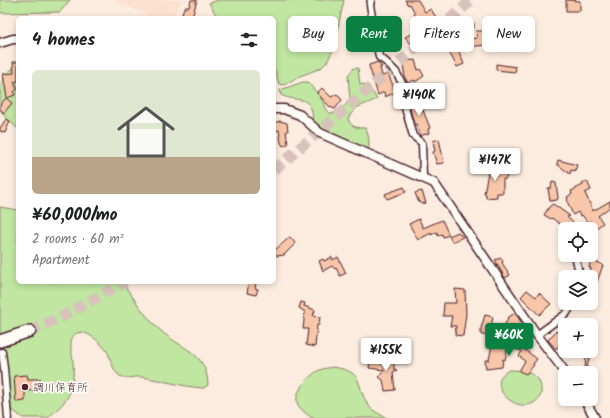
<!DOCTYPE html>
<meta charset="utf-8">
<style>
:root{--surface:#fff;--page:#f6f6f6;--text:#202124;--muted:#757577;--accent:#0b8043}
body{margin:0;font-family:Kalam,"Klee One",sans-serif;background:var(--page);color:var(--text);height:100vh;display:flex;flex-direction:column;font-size:15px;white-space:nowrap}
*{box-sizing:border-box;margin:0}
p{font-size:13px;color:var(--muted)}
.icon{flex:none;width:22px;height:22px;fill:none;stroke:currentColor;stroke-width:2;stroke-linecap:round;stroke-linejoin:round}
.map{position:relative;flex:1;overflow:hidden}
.side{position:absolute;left:16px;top:16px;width:260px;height:268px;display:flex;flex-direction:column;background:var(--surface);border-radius:6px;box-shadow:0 2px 6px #0003}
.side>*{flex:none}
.banner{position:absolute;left:288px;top:16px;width:262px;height:36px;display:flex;gap:8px}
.fabs{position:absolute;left:558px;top:222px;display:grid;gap:8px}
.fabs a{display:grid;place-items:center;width:40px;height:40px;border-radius:6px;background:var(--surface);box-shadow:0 2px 6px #0003;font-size:20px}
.price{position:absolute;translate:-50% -34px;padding:0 9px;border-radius:4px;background:#fff;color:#222;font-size:13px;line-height:26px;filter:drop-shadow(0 1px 2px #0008)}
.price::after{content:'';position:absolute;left:50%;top:24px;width:12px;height:9px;margin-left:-6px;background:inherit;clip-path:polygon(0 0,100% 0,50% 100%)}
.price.selected{background:var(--accent);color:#fff}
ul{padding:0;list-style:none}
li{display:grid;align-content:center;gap:8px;height:212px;padding:0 16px}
li span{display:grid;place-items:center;height:124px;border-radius:6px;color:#555}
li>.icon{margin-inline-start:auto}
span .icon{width:72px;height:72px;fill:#fffc;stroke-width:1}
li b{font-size:17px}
h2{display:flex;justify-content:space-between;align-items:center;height:48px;padding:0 16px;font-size:17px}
.pill{padding:0 14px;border-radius:6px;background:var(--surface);box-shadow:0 2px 6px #0003;font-size:14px;line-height:36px}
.pill.selected{background:var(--accent);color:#fff}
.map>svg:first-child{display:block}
.built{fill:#fbe1ce}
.green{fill:#c0e6a1;stroke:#858266}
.building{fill:#f8c6a8;stroke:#4a1f2b}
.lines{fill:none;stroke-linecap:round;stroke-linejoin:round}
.motorway-tunnel{stroke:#d8c3bb;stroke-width:11;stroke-dasharray:11 5.5;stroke-linecap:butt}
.minor-casing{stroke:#4a1f2b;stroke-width:9}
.tertiary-casing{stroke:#4a1f2b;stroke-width:11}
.motorway-casing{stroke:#4a1f2b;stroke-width:14}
.minor{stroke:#fdfcf7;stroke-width:6}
.tertiary{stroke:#fdfcf7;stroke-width:8}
.motorway{stroke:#fdfcf7;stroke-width:11}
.poi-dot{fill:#4a1f2b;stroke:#fdfcf7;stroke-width:1.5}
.labels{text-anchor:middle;stroke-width:3.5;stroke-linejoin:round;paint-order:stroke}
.poi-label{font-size:11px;fill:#4a1f2b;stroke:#fdfcf7;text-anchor:start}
</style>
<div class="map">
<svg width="610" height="418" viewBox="0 0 610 418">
<rect width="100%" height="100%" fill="#fcecdf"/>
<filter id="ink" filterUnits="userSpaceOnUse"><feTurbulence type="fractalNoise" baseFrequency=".025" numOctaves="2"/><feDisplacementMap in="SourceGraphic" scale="8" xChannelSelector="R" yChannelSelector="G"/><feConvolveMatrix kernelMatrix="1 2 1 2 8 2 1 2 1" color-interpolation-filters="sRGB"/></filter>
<g filter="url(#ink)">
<polygon class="built" points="114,0 182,0 171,18 146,18 147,15"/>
<g class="green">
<polygon points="0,0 70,0 60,12 0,13"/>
<polygon points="219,0 344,0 333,50 327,62 321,68 300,76 284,85 279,84 274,66 274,18 218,18 209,3"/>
<path d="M15,67H18V129C12,123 5,118 1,111C0,107 0,102 0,98C0,84 2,75 15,67Z"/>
<path d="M354,68H358L360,84L368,85L377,99L356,108L348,118C350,127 357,128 365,128C369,134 370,143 368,150L332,140L313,122C312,92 299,104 281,95L280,90L303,82H308C313,88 318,94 322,100C324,103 324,108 327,111C335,119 345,105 350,100L348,75Z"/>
<path d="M0,207L18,210V282H122C134,298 145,317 160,330C180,349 207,351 208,385L204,388C182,387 163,380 141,377C135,376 127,380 120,376C113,372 111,360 108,353C103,344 80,322 72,338C69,346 73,355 73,362C74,374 73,388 67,398C63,405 54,412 48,418H23L11,409L4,390L6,365L0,343Z"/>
<path d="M333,367C367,372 354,385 369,406C374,412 380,414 387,418H312C308,415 300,409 298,405C292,393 310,374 320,370C324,368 329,368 333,367Z"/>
<path d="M510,370C523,370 541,373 541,389C542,395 539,399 535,402C513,416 483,380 510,370Z"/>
</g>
<g class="building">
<polygon points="191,0 197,0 192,18 181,18 183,10 185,7 189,7"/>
<polygon points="405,0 418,0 425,12 431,9 437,19 435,22 438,32 429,37 426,32 425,33 422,28 424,27 420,19 418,20 414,14 415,13 410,4 408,5"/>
<polygon points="566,0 580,1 580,11 566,11"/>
<polygon points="460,17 460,23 474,23 474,28 461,28 461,29 451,30 450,18"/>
<polygon points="476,31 485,31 485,32 487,32 486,45 467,47 466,39 477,38"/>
<polygon points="413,33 417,41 411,44 405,37"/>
<polygon points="457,47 464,64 457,67 448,50 451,48 452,50"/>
<polygon points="415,60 418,70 420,69 424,76 415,82 414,80 408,83 405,78 403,64 406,61"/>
<polygon points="13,62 18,62 18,81 14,82 17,89 14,92 15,95 7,98 3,74 14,73"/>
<polygon points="378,62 382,67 380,67 382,76 388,74 396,92 385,97 384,92 378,95 369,66 369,65"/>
<polygon points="496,64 516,67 515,72 496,70"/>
<polygon points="322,88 331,97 337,94 342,100 335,109 330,107 317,93"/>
<polygon points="411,94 413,103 417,101 419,106 421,105 430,128 428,129 429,133 420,136 416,124 414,124 407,97 407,95"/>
<polygon points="6,98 12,103 4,113 0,109 0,105"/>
<polygon points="6,119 10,121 5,133 0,131 0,128"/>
<polygon points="280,121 287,123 288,131 286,132 288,144 283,146 281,143 279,130 274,131 274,123"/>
<polygon points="439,139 444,163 437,164 433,152 435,151 433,141"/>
<polygon points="558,160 577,165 575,171 571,170 570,174 557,164"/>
<polygon points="489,166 508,170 506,179 503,179 503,193 497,193 497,197 486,198 486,194 484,194"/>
<polygon points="587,181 591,190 585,193 593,211 610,201 610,207 598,216 603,223 595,229 590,221 588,223 582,215 580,216 578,212 573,215 567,201 568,200 567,197 572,194 571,191 583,185 582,183"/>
<polygon points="552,182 556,183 558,198 557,200 550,201 548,188 551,188"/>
<polygon points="404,187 406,192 387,199 385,194"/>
<polygon points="422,191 426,203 421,204 421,202 419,203 415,193"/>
<polygon points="553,204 570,216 567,217 576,225 573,229 566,229 552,218 551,219 544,215 549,207"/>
<polygon points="419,219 423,228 442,220 449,235 443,237 442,234 438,236 437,232 431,235 431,233 418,240 409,224"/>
<polygon points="458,232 463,237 452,242 449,236"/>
<polygon points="290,237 295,243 294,245 284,255 277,256 274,252 276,249"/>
<polygon points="332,257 333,260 338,257 346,273 340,276 336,268 335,269 332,266 323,271 319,261 323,259 324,261"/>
<polygon points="501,258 503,262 502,263 510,275 505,278 495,260"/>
<polygon points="591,259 603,265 591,299 591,277 590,277 591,268 589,268"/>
<polygon points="249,282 256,283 255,288 258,289 256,295 247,293"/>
<polygon points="455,289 465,290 466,314 463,336 455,335 456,326 450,326 452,316 443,316 444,303 456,303"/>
<polygon points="527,290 536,297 539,293 551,304 539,315 521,297"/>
<polygon points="301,302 305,303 304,306 315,310 313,316 320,317 319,325 317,325 315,347 306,345 308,329 303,329 305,312 299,308"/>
<polygon points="515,313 526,329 520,334 516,334 513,330 511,332 505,323 508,320 507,318"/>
<polygon points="485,315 493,317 491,327 491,335 481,335 481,328"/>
<polygon points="565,324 565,338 556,349 548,340 556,331 558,333"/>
<polygon points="502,342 516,345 513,342 520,343 520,346 537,359 533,364 534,365 526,374 519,371 525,361 519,356 522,351 508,347 505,360 503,359 502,367 486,369 485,360 489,360 492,345 503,347 501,346"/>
<polygon points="583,351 591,351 587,367 585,367 586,356 583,356"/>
<polygon points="387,356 394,356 394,369 397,370 393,372 395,390 385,391 383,380 379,377 384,370 369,368 370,361 377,361 386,366"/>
<polygon points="27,375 28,379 41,379 42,389 41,390 25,391 25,401 16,402 14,376"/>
</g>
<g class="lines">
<g class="motorway-tunnel">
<polyline points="274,170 472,0"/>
<polyline points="30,331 63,316 125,282"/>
</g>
<defs>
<g id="minor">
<polyline points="371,0 370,5 379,57 386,62 396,72 403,85 402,97 413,136 422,143 423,177"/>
<polyline points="575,255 580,277"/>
<polyline points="537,335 567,313 573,303"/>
<polyline points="2,352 4,368 8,418"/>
</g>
<g id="tertiary">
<polyline points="0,43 13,39 18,39"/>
<polyline points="274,109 284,109 300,115 320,133 434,183 537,335 566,373"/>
<polyline points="584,399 595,418"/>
</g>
<polyline id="motorway" points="0,341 30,331"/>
</defs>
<use href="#minor" class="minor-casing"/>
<use href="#tertiary" class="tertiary-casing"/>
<use href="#motorway" class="motorway-casing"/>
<use href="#minor" class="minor"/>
<use href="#tertiary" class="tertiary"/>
<use href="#motorway" class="motorway"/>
</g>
</g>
<circle class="poi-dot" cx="25" cy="387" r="4"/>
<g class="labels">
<g class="poi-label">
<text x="33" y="391">調川保育所</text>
</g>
</g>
</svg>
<div class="fabs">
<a><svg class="icon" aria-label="locate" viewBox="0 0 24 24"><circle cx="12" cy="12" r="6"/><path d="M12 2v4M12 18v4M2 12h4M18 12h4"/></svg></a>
<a><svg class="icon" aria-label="layers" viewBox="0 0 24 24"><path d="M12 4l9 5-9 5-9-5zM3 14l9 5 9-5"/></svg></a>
<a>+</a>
<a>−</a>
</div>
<b class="price" style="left:419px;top:117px">¥140K</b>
<b class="price" style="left:495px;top:182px">¥147K</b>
<b class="price selected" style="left:509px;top:357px">¥60K</b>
<b class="price" style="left:386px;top:372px">¥155K</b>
<div class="banner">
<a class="pill">Buy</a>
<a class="pill selected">Rent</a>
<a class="pill">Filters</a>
<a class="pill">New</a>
</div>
<section class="side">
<h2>4 homes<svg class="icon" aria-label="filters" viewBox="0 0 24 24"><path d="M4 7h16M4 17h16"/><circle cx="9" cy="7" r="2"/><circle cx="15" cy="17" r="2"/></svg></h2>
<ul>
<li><span style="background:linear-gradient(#dfe7d0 70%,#b9a48a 0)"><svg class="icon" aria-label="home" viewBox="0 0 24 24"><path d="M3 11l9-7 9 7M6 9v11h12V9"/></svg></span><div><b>¥60,000/mo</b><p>2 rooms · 60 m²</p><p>Apartment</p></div></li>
</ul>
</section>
</div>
